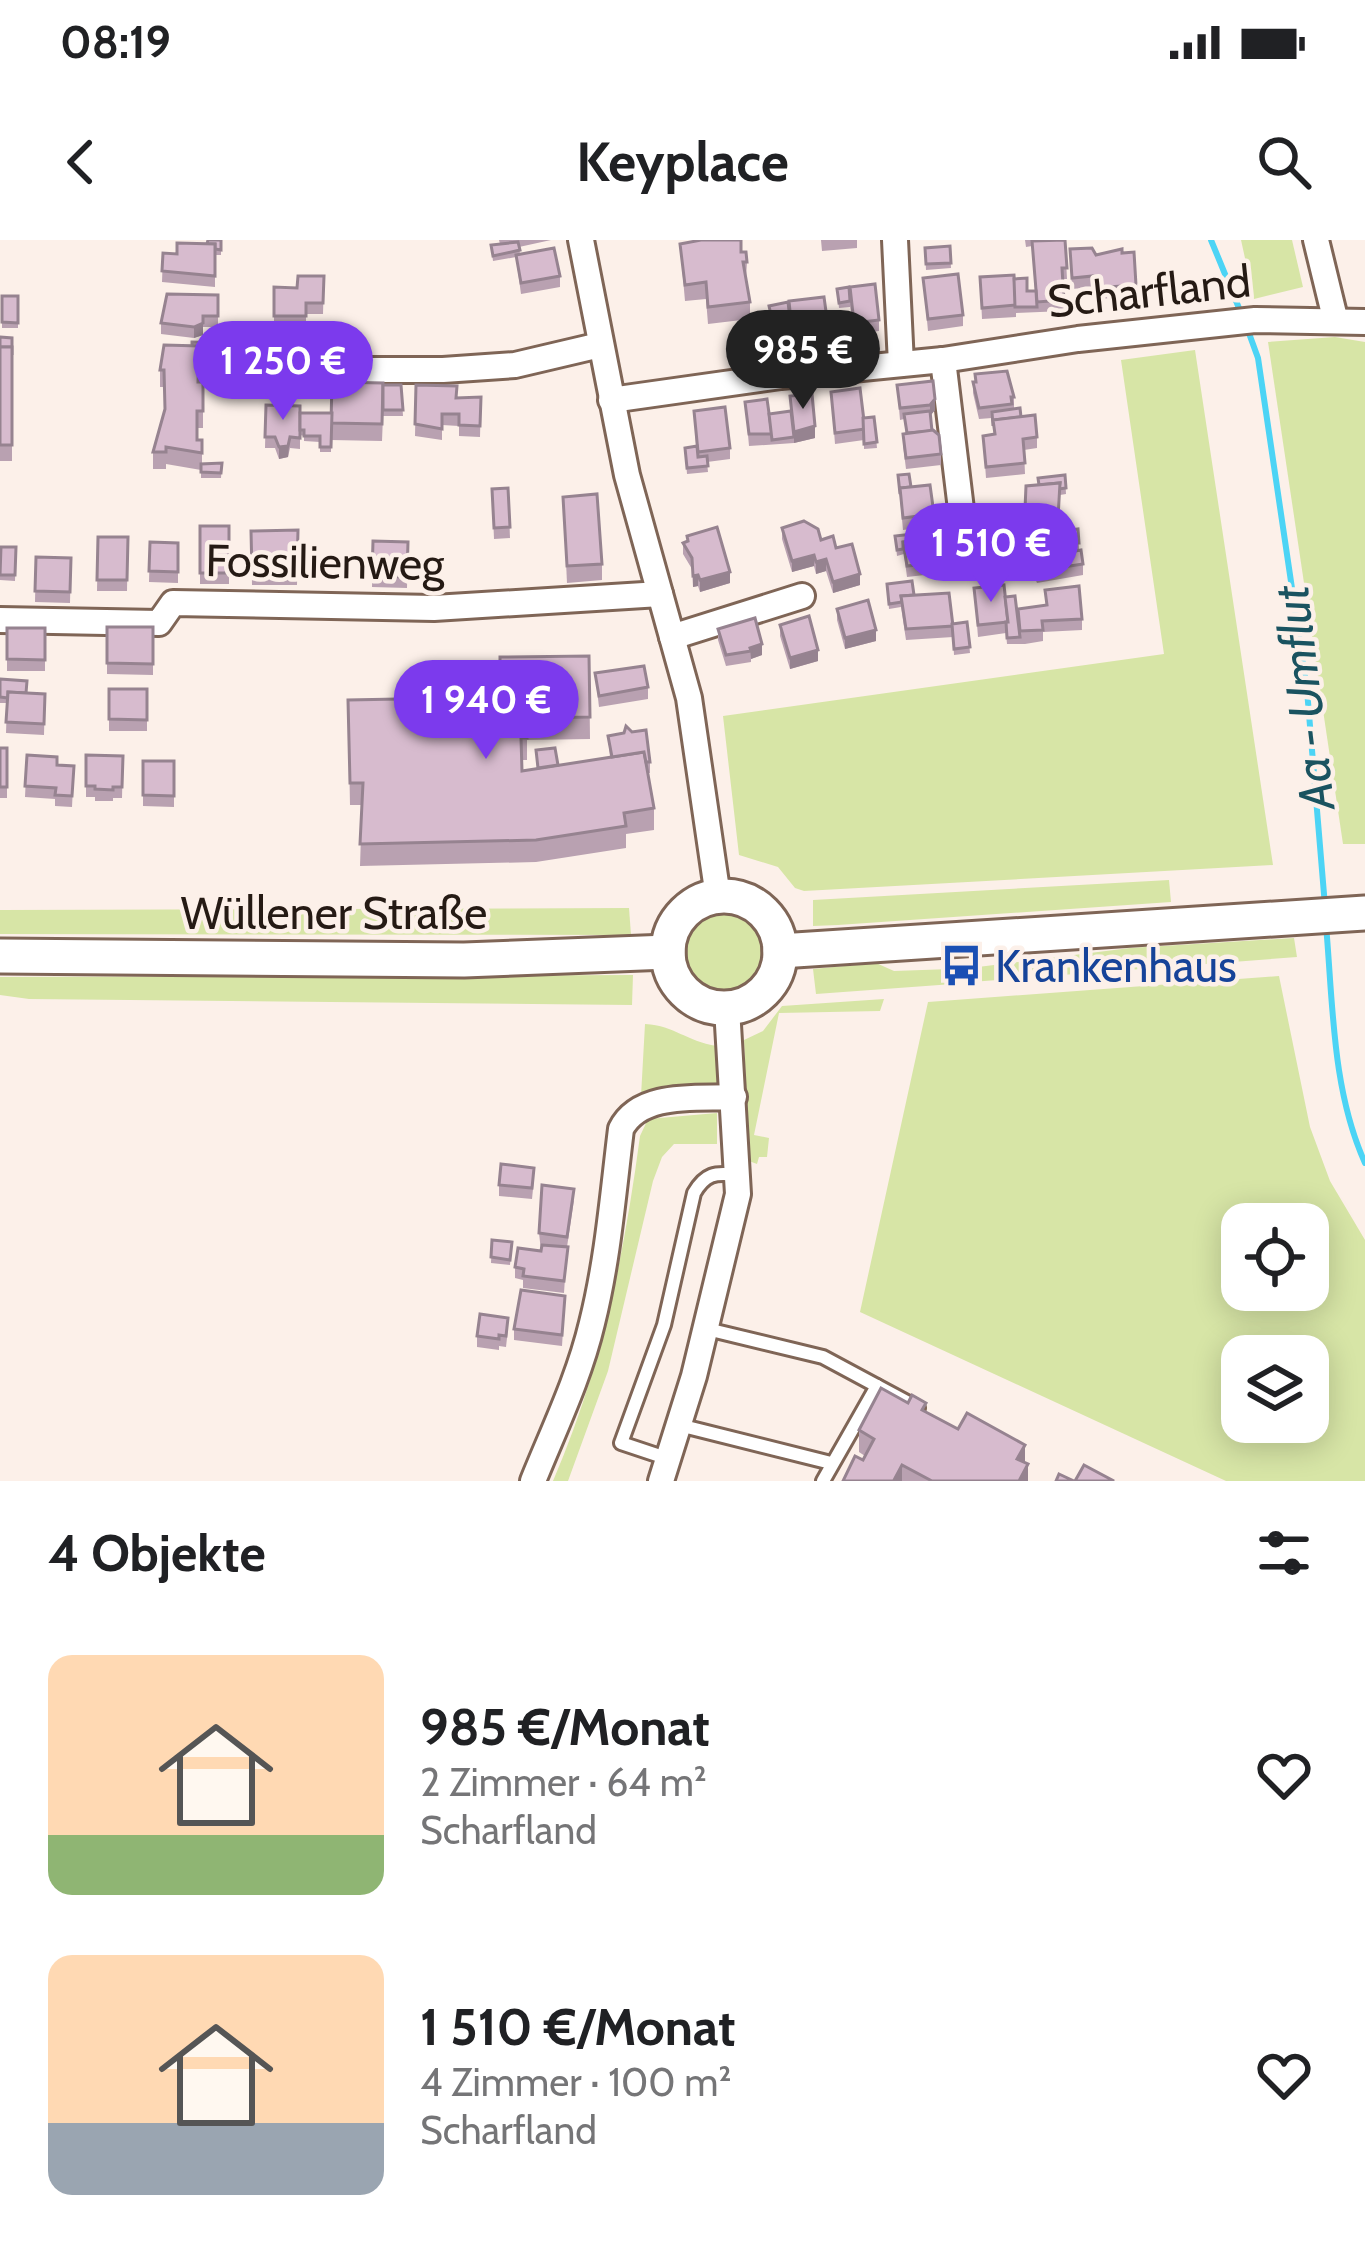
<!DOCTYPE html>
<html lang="de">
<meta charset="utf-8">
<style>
:root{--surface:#fff;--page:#f6f6f6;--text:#202124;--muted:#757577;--accent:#7c3aed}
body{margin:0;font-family:Cabin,sans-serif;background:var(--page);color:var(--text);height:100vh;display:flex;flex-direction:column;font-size:45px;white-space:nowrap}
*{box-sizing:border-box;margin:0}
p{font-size:39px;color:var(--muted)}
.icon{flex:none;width:66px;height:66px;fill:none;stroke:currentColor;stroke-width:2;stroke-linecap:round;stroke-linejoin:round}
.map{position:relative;height:1241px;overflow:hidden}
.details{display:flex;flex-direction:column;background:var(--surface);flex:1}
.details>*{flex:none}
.fabs{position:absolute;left:1221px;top:963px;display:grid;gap:24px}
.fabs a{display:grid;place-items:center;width:108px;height:108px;border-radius:24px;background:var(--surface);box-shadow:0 6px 30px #0003;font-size:60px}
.price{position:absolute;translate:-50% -102px;padding:0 27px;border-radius:42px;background:var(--accent);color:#fff;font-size:39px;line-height:78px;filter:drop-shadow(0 3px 6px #0008)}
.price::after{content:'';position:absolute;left:50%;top:72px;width:36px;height:27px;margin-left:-18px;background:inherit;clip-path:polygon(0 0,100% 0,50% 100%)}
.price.on{background:#222;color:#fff}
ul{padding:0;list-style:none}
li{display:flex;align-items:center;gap:36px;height:300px;padding:0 48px}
li span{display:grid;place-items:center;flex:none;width:336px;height:240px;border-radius:24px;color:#555}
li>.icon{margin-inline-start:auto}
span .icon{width:144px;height:144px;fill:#fffc;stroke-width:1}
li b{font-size:51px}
h2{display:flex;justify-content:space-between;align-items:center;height:144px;padding:0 48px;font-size:51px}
.status{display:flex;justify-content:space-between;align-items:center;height:84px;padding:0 60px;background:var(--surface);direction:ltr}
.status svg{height:33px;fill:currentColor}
header{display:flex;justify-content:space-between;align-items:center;height:156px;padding:0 48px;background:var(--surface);font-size:54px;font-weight:800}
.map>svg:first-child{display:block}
.green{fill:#d7e5a6;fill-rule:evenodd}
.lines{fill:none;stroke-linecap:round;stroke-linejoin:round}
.stream{stroke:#4cd4f5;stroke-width:6}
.service-casing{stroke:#7f6556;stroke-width:18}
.minor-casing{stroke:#7f6556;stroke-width:30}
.secondary-casing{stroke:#7f6556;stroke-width:39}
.service{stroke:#fff;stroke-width:12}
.minor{stroke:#fff;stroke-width:24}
.secondary{stroke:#fff;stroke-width:33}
.wall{fill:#b9a1b1}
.shaded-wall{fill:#968390}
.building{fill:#d7bbce;stroke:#968390;stroke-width:3}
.labels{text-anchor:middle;stroke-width:9;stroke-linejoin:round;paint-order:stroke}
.street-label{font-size:45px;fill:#251a14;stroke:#fcf0e9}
.transit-label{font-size:45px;fill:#164399;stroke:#fcf0e9;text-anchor:start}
.water-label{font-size:48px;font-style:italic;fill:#1a5360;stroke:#fcf0e9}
</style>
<div class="status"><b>08:19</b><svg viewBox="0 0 49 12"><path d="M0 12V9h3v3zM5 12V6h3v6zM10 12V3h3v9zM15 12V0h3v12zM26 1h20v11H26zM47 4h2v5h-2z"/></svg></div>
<header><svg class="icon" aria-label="back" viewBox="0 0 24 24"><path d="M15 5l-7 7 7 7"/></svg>Keyplace<svg class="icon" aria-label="search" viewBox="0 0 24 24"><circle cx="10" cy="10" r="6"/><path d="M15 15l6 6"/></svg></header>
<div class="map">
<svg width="1365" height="1241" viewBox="0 0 1365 1241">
<rect width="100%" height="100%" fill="#fcf0e9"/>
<g class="green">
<polygon points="1241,0 1292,0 1303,47 1254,59"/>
<polygon points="1335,97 1365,102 1365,604 1343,604 1268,102"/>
<polygon points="1195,110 1273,625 804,651 795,648 778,627 739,615 723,476 1164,414 1121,120"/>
<polygon points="1169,640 1171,662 838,685 813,686 813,660"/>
<polygon points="629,668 631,695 0,694 0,670"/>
<circle cx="723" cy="713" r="42"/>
<polygon points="1294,698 1297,717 971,742 970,728 1130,708"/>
<polygon points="876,723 894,731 951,729 953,744 816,754 813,729"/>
<polygon points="633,735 632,765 29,759 0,755 0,737"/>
<path d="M1279,736L1310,887L1330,941L1365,1000V1241H1226L860,1072L928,762ZM1242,984H1308V1050H1242ZM1242,1116H1308V1182H1242Z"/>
<polygon points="884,759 880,771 779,773 754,895 769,898 767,917 759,917 757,924 749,921 744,800 763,791 782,766"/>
<path d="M645,784C676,786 685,801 717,806L718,848L641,856Z"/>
<path d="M717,873V904H674L662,917L653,941L608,1131L568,1241H553C601,1130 624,1016 640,896L648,879Z"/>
</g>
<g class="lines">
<g class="stream">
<polyline points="1211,0 1241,73"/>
<polyline points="1246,85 1258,118 1307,450 1325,666"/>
<path d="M1326,685C1333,764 1332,850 1365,923"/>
</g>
<defs>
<g id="service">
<polyline points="707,1089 823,1117 918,1168"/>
<polyline points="679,1185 831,1223"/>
<path d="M669,1219L621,1203L664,1085L694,953C705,934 715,932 736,935"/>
<polyline points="823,1241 877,1146"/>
</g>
<g id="minor">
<polyline points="581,0 627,235 689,458 718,657"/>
<polyline points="895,0 901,124"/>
<polyline points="1316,0 1335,78"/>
<polyline points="943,120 967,319"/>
<polyline points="244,130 443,130 515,125 600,105"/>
<polyline points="611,160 781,136 943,120 1078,99 1255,80 1365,82"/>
<polyline points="0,380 159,383 173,363 434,368 660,354"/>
<polyline points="672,397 802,356"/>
<path d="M533,1241C554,1189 579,1138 592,1083C608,1019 613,954 621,889C640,851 698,859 734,857"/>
<polyline points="661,1241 694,1136 738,954 727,768"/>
</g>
<g id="secondary">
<circle cx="724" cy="712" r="56"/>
<polyline points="780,711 1365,673"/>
<polyline points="0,716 464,720 668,712"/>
</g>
</defs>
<use href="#service" class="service-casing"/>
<use href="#minor" class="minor-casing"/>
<use href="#secondary" class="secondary-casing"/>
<use href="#service" class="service"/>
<use href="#minor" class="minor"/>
<use href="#secondary" class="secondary"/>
</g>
<g class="wall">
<polygon points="221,0 221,15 215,15 215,47 162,42 163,13 177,14"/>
<polygon points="499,0 551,0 519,7 520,14 560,36 560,47 521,54 516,17 493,21 491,5 500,4"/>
<polygon points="699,0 741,0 741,12 747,22 746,38 750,62 750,79 708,84 706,59 685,61 680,4 699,2"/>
<polygon points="821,0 857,0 857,8 822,11"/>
<polygon points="1025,0 1065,0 1067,39 1062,39 1064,71 1016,73 1016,77 982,79 980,37 1014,39 1027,51 1035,51 1032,6 1026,7"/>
<polygon points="950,6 951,28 926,30 925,8"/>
<polygon points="1070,9 1096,15 1134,12 1136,57 1094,59 1093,47 1072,49"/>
<polygon points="324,36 323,74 306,74 306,87 274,87 274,47 297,48"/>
<polygon points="923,38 963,75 963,86 928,91"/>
<polygon points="837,49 879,80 879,91 854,94 850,65 850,67 839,68"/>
<polygon points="218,55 218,87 203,87 203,95 194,98 161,94 161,83"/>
<rect x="2" y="56" width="16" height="32"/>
<polygon points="769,66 828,86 828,97 820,98 820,103 805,105 804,100 796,101 791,93 774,93"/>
<polygon points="0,97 12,98 12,221 0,221"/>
<polygon points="220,103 220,118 199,118 198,142 203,142 203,188 197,188 197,200 202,200 202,224 222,223 221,238 201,238 201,230 166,224 166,229 153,229 153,212 165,170 164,147 160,147 160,130 192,106"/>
<polygon points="933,141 935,170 930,176 932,191 941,214 941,225 906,229 903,205 903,194 906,194 904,179 900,180 897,145"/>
<polygon points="973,142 1014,157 1014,168 1012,169 1021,177 1037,197 1037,208 1024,210 1025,234 986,238 983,196 994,194 992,178 979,179 973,153"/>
<polygon points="383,145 401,145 403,176 383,176 382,201 331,200 331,191 331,212 320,212 320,202 304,201 304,196 300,195 300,209 290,208 288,217 279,219 275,208 265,208 266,165 300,173 332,173"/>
<polygon points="416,145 457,158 481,157 480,197 459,196 459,186 442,185 442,200 415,196"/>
<polygon points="831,152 863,178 874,177 877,208 864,209 864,200 835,204"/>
<polygon points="790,156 815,198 794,203 749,206 745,162 769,174 790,171"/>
<polygon points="694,171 730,208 730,219 707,222 708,232 687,234 685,208 696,206"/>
<polygon points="898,235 934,274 934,286 903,290"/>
<polygon points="1065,235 1066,254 1060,255 1058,289 1029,291 1025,280 1026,246 1038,245"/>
<polygon points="508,248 510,298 494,299 492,249"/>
<polygon points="563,257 602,324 602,340 567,343"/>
<rect x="200" y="286" width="29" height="58"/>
<polygon points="782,288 821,300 836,308 860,345 833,353 826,331 816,334 814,326 792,332 782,299"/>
<polygon points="1078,289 1079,309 1074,309 1083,324 1083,335 1037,343 1033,333 1033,300 1055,297"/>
<polygon points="298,290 297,345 252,345 251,291"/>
<polygon points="687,296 730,343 700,352 698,346 693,347 692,329 683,314 683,303 687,302"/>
<polygon points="895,296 923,300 942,322 942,333 907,337 904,314 897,316"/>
<polygon points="98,297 128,297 127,351 97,351"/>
<polygon points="373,301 408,302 407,348 372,347"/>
<polygon points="150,302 178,303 178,343 149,342"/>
<polygon points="16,307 15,341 0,340 0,313"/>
<polygon points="36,317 71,318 70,363 35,362"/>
<polygon points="887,344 914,355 953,384 967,382 970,413 954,415 953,397 906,400 901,367 889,369"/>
<polygon points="974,348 1005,357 1018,373 1046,366 1045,350 1082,379 1082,390 1043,392 1043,401 1025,404 1007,404 1006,393 978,397"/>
<polygon points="837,369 876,401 845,409 837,380"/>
<polygon points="780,385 818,421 790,429 780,396"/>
<polygon points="107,387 153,387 153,435 107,434"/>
<rect x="7" y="388" width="38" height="43"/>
<polygon points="718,389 762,415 751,419 751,422 726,426 718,400"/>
<polygon points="589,416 590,499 527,500 527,520 522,520 522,531 537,529 536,510 558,525 610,517 608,496 650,522 650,533 648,533 654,568 654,590 626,594 626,608 536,622 360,626 362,565 350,565 348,460 450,458 500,438"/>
<polygon points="595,433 648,447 648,459 599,467"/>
<polygon points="0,439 27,453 45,454 44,495 6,493 7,463 0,463"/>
<rect x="109" y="449" width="38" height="42"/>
<rect x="0" y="508" width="7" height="50"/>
<polygon points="27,515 57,525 74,526 72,567 55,566 55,559 25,557"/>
<polygon points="86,515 123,516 122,558 113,558 113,561 95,561 95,557 86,557"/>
<polygon points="143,521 174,521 174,567 143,566"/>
<polygon points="534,939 532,959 499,956 499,945"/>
<polygon points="574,960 567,1007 564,1053 523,1048 523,1040 515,1038 515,1027 541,1011 539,993"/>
<polygon points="492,1000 512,1002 510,1025 491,1023"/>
<polygon points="565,1056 562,1106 514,1100 514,1089"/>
<polygon points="508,1089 506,1107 499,1106 499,1110 477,1107 477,1096"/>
<polygon points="926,1172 1025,1223 1028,1241 843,1241 865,1216 859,1212 859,1190"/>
</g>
<g class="shaded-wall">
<polygon points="203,83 203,95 194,98 194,87"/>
<polygon points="935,159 935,170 930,176 930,165"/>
<polygon points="815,186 815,198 794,203 794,192"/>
<polygon points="290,197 288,217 279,219 279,207"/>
<polygon points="814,315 814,326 792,332 792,321"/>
<polygon points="826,319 826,331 816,334 816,322"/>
<polygon points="730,332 730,343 700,352 700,340"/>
<polygon points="860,334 860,345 833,353 833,342"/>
<polygon points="698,335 698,346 693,347 693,336"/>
<polygon points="876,390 876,401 845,409 845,398"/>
<polygon points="762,404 762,415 751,419 750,408"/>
<polygon points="818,410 818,421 790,429 790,418"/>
<polygon points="1025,1205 1025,1226 1017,1219"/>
<polygon points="1028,1224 1028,1241 1019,1241"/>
<polygon points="902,1225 902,1241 894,1241"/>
</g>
<g class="building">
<polygon points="208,0 221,0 221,10 215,9 215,4 207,4"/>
<polygon points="701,0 741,0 741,12 746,12 747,22 743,22 750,62 708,67 706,42 685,45 680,4"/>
<polygon points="1065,0 1067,28 1062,28 1064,60 1037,62 1032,1"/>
<polygon points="518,2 520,10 493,16 491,5"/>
<polygon points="177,3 215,4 215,36 162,31 163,13 177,14"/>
<polygon points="950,6 951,23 926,24 925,8"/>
<polygon points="554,8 560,36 521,43 516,15"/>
<polygon points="1092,8 1096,15 1122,9 1122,13 1134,12 1136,45 1094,48 1093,36 1072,38 1070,9"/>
<polygon points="958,34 963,75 928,79 923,38"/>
<polygon points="1014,35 1016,65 982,68 980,37"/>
<polygon points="298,36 324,36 323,63 306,63 306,76 274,76 274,47 297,48"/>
<polygon points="1027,38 1027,51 1036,51 1037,67 1015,67 1014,39"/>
<polygon points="875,44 879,80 854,83 850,47"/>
<polygon points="849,47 850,61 839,63 837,49"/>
<polygon points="167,54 218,55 218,76 203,76 203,83 194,87 161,83"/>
<polygon points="2,56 18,56 18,83 2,82"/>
<polygon points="824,57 828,86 819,87 820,92 805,94 804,89 796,90 791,82 789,61"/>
<polygon points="788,62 791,87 774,88 769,66"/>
<polygon points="0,97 12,98 12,115 12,107 0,107"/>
<polygon points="192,102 220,103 220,113 199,112 199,117 199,106 192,106"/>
<polygon points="164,105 199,106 198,142 203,142 203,171 197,171 197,200 202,200 202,213 166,207 166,212 153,212 165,169 164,130 160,130"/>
<rect x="0" y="107" width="12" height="98"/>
<polygon points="1007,131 1014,157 1011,157 1012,164 979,168 973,142 976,142 975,134"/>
<polygon points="933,141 935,159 930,165 900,168 897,145"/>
<polygon points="332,142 383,143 382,184 331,183"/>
<polygon points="383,145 401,145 403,170 383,170"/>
<polygon points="416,145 457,146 456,158 481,157 480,186 459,185 459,174 442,174 442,189 415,184"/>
<polygon points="860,148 865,189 835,193 831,152"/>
<polygon points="812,154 815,186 794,192 790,156"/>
<polygon points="767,159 772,194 749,194 745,162"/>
<polygon points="266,165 300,166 300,198 290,197 288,206 279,207 275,197 265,197"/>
<polygon points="725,167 730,208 698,212 694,171"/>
<polygon points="1020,168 1021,177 993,180 993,186 992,172"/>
<polygon points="791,171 794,197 772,200 769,174"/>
<polygon points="930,171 932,191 907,193 904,174"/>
<polygon points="300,173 332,173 331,207 320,207 320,196 304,196 304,190 300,190"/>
<polygon points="1035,175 1037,197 1023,199 1025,223 986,227 983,196 995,194 993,180"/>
<polygon points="874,177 877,202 864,204 863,178"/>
<polygon points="933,190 939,195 941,214 906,218 903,194"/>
<polygon points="697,206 698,217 707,216 708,226 687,228 685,208"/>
<polygon points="222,223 221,233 201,232 201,224"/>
<polygon points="909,234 911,247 900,248 900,254 898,235"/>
<polygon points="1065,235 1066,248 1059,249 1060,243 1039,245 1038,238"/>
<polygon points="1060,243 1058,278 1029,280 1025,269 1026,246"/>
<polygon points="930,245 934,274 903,278 900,248"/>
<polygon points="508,248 510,287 494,288 492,249"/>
<polygon points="597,254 602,324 567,326 563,257"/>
<polygon points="804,281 818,289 821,300 833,296 836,308 852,304 860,334 833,342 826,319 816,322 814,315 792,321 782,288"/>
<rect x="200" y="286" width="29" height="47"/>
<polygon points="717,287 730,332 700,340 698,335 693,336 692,318 683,303 688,301 687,296"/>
<polygon points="1078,289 1079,303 1074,303 1073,295 1055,297 1054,292"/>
<polygon points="298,290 297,333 252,334 251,291"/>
<polygon points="922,293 923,300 903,302 903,309 897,310 895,296"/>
<polygon points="1073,295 1075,311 1081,310 1083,324 1037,331 1033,322 1033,300"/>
<polygon points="98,297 128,297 127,340 97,340"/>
<polygon points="939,298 942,322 907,326 903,302"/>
<polygon points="373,301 408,302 407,337 372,336"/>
<polygon points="150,302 178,303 178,332 149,331"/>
<polygon points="1,307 16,307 15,335 0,335"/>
<polygon points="36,317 71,318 70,352 35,351"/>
<polygon points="912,341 914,355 901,356 902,362 889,364 887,344"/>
<polygon points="1004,345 1008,382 978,385 974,348"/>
<polygon points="1079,346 1082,379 1042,381 1043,390 1020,391 1018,369 1047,365 1045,350"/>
<polygon points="949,353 953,386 906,389 901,356"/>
<polygon points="1015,356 1020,397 1007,398 1006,382 1008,382 1005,357"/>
<polygon points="868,360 876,390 845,398 837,369"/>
<polygon points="809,376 818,410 790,418 780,385"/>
<polygon points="755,378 762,404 750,408 751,411 726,415 718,389"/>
<polygon points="967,382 970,407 954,409 952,384"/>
<polygon points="107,387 153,387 153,424 107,423"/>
<polygon points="7,388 45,388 45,420 7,419"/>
<polygon points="589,416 590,477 527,478 527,498 521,498 522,531 644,512 654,568 624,573 626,586 536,600 360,604 363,543 350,543 348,460 450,458 449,438 500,438 500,417"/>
<polygon points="644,426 648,447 599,456 595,433"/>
<polygon points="0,439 27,441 26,453 8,452 8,458 0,457"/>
<polygon points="109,449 147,449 147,480 109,479"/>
<polygon points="8,452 45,454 44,484 6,482"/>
<polygon points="626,486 632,492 646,490 650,522 646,522 644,512 612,517 608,496 624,493"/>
<rect x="0" y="508" width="7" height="39"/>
<polygon points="555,508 558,525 538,528 536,510"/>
<polygon points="27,515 57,517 57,525 74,526 72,556 55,555 56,548 25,546"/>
<polygon points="86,515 123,516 122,547 113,547 113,550 95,549 95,546 86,546"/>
<polygon points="143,521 174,521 174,556 143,555"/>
<polygon points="501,924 534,928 532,948 499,945"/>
<polygon points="542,945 574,949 567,997 539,993"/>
<polygon points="492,1000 512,1002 510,1020 491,1017"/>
<polygon points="542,1005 568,1007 564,1041 523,1036 524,1029 515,1027 518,1008 541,1011"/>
<polygon points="521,1050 565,1056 562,1095 514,1089"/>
<polygon points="480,1074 508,1078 506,1096 499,1095 499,1099 477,1096"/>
<polygon points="881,1148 908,1163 912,1155 926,1163 922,1170 958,1189 967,1173 1025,1205 1017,1219 1028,1224 1019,1241 932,1241 902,1225 894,1240 896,1241 843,1241 855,1216 863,1220 874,1199 859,1190"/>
<polygon points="1084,1225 1114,1241 1075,1241"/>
<polygon points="1059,1234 1074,1241 1056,1241"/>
</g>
<defs>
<symbol id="bus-bare" viewBox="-9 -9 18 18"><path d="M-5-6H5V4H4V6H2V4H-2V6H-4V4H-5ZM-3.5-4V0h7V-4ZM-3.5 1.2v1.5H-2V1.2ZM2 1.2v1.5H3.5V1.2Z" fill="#1a4fb4" stroke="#fcf0e9" stroke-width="2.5" paint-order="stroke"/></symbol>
</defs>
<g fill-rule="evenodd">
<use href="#bus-bare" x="932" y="696" width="59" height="59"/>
</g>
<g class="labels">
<g class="street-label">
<text transform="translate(1149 51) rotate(-6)" y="16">Scharfland</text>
<text transform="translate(325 322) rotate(1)" y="16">Fossilienweg</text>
<text x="334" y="689">Wüllener Straße</text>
</g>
<g class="transit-label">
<text x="995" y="742">Krankenhaus</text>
</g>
<g class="water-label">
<text transform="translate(1304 458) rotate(-97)" y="17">Aa - Umflut</text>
</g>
</g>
</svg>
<div class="fabs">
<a><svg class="icon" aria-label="locate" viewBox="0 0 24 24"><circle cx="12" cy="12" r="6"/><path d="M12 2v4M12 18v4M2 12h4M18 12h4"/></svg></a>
<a><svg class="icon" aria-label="layers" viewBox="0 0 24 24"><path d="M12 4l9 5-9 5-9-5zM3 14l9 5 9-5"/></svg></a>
</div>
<b class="price on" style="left:803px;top:172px">985 €</b>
<b class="price" style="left:283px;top:183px">1 250 €</b>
<b class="price" style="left:991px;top:365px">1 510 €</b>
<b class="price" style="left:486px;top:522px">1 940 €</b>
</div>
<section class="details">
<h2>4 Objekte<svg class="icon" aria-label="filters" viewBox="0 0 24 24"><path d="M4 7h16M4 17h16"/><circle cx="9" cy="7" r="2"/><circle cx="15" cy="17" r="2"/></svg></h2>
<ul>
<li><span style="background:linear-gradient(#ffd9b3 75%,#8fb573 0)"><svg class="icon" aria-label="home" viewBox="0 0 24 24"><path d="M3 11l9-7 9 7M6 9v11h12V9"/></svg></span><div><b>985 €/Monat</b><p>2 Zimmer · 64 m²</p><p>Scharfland</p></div><svg class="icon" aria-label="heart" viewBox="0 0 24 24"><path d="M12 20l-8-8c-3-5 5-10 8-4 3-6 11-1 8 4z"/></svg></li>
<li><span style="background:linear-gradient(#ffd9b3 70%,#9aa5b1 0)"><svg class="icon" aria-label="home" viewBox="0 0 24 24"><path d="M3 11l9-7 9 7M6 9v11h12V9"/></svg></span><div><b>1 510 €/Monat</b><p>4 Zimmer · 100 m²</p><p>Scharfland</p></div><svg class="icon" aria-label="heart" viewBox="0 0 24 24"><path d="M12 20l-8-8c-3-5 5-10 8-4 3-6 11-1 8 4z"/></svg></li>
</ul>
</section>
